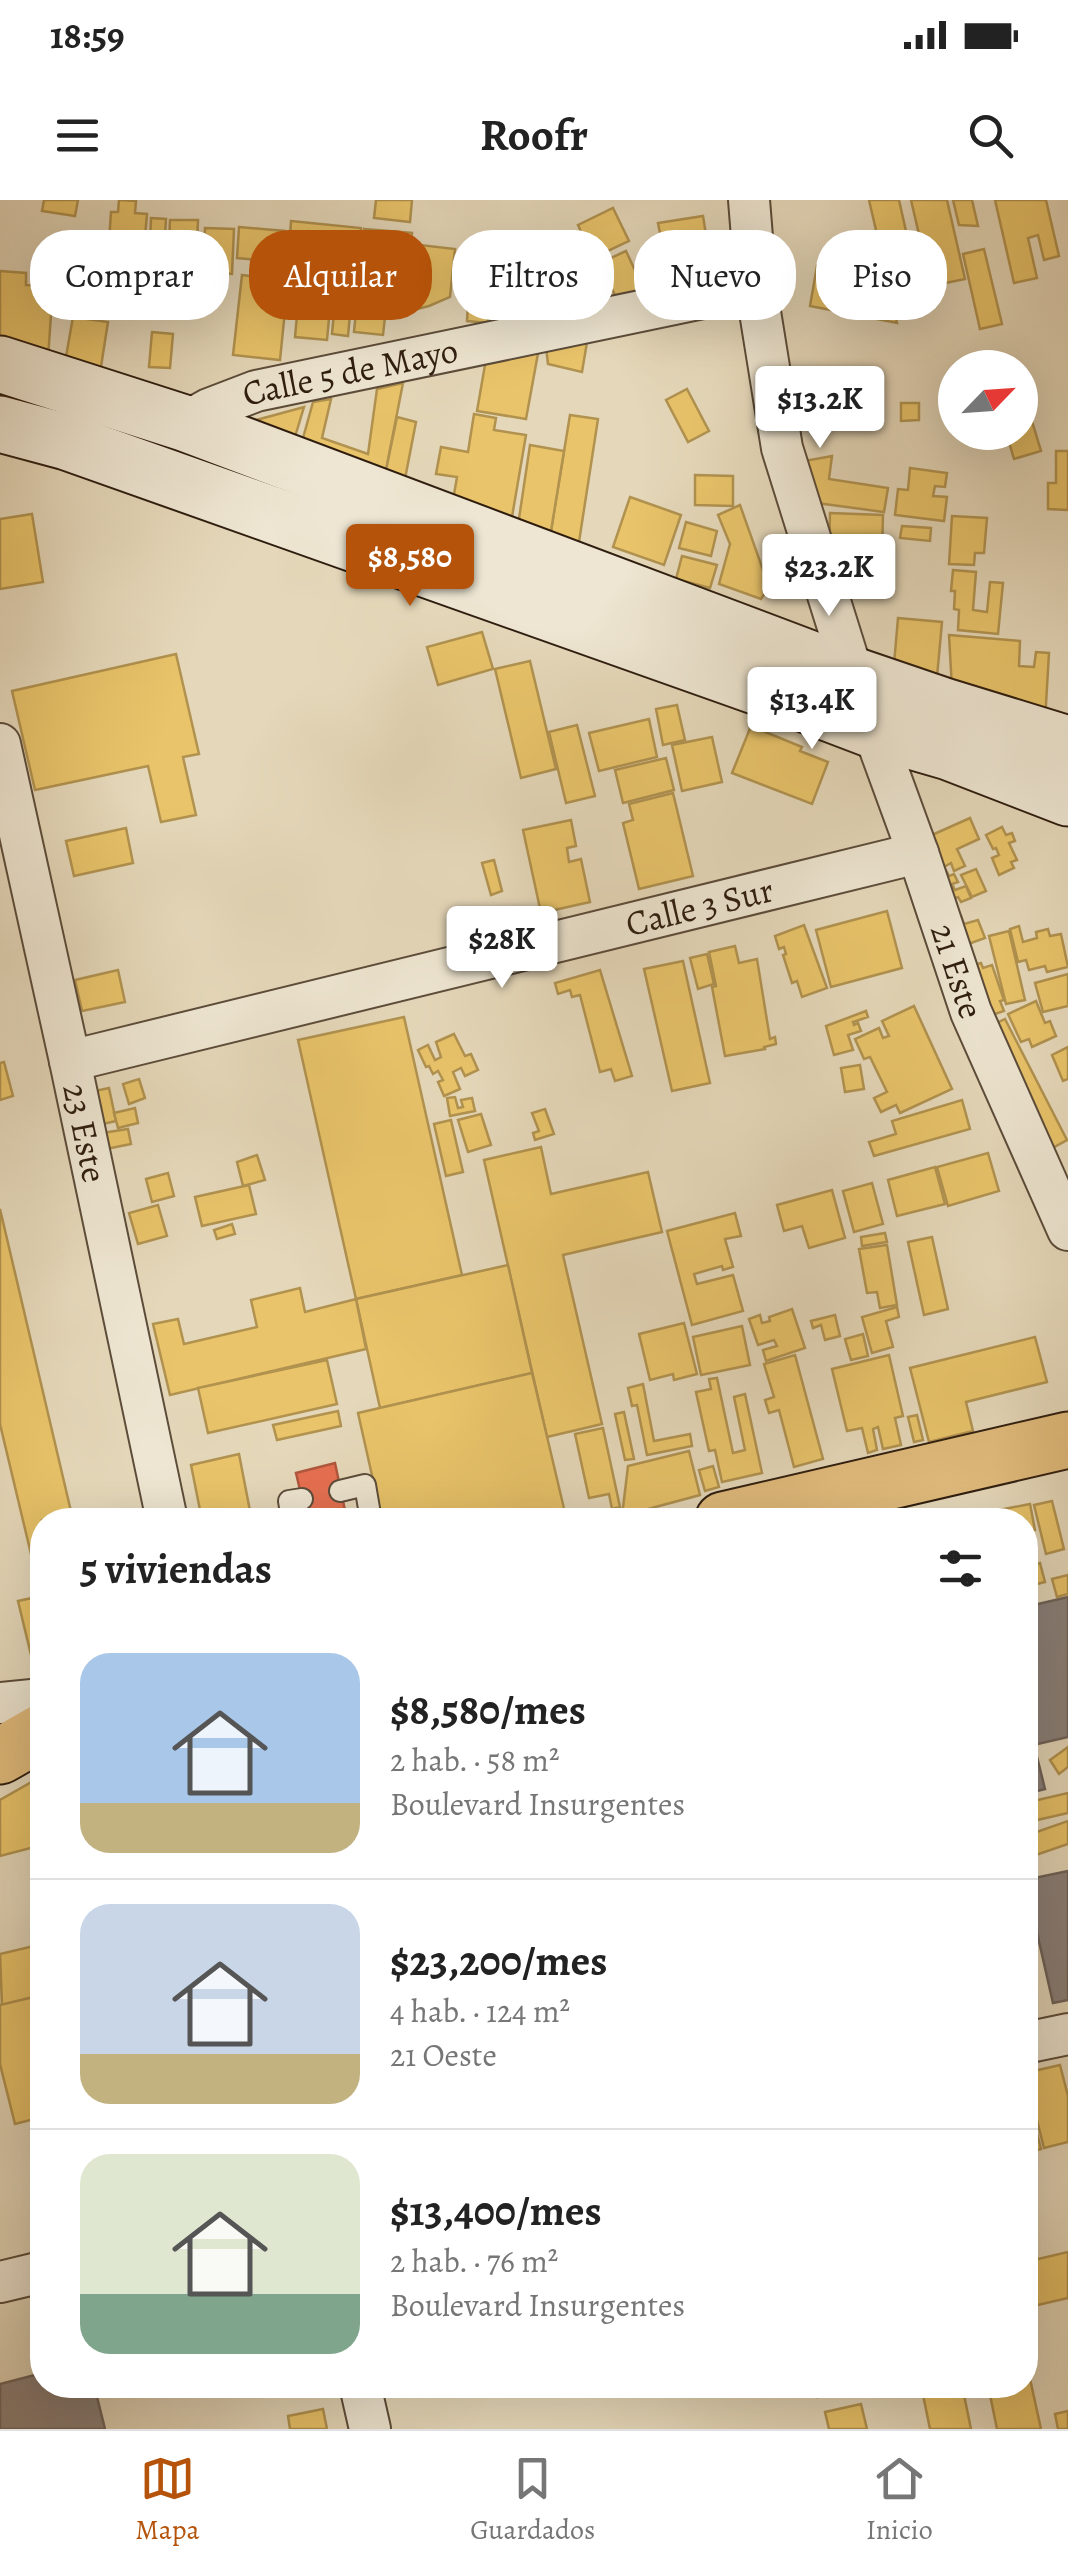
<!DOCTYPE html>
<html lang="es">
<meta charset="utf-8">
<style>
:root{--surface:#fff;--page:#f6f6f6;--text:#222;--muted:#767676;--line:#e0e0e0;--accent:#b45309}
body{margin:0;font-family:Alegreya,serif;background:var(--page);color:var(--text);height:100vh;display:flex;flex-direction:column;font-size:38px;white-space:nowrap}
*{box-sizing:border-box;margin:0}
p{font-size:32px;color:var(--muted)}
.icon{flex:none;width:55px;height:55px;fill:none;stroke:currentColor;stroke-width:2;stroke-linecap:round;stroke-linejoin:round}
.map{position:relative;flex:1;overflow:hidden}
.details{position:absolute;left:30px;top:1308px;width:1008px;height:890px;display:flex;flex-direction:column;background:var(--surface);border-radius:40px;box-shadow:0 10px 40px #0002}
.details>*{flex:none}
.guide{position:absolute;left:30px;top:30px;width:1010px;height:90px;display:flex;gap:20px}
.needle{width:65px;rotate:65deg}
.buttons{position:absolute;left:938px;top:150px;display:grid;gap:20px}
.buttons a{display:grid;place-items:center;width:100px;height:100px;border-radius:50%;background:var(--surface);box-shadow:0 10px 40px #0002;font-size:50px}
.price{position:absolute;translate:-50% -85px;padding:0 22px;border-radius:10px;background:#fff;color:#222;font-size:32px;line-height:65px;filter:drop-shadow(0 2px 5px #0008)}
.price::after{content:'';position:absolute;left:50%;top:60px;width:30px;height:22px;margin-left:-15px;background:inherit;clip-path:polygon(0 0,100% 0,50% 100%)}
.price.current{background:var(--accent);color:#fff}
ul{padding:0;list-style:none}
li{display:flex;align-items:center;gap:30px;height:250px;padding:0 50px}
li+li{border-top:2px solid var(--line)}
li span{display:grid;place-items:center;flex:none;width:280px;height:200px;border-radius:30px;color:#555}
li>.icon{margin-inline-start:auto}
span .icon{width:120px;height:120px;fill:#fffc;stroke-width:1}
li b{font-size:42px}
h2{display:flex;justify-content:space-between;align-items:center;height:120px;padding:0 50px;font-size:42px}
.chip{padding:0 35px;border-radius:40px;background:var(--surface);box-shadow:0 10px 40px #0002;font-size:35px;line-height:90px}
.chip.current{background:var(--accent);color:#fff}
.status{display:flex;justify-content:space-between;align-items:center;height:70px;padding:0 50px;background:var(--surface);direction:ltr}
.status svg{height:28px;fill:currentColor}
header{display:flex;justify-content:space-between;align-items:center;height:130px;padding:0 50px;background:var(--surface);font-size:45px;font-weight:600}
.menu{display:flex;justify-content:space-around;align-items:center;height:140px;border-top:2px solid var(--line);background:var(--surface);font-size:28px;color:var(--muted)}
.menu a{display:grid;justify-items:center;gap:5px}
.menu .current{color:var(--accent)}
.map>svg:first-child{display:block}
.homes{fill:#e9c46a;stroke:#b1924f;stroke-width:2.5}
.shops{fill:#e76f51;stroke:#b0563d;stroke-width:2.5}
.industry{fill:#8a817c;stroke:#6e635b;stroke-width:2.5}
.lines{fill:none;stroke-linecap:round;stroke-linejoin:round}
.service-casing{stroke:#5c4c3a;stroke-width:24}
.minor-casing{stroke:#5c4c3a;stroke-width:44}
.secondary-casing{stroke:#2e1d0f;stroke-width:59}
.primary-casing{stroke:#2e1d0f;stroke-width:59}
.service{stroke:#eee6d2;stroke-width:20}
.minor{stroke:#eee6d2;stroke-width:40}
.secondary{stroke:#eee6d2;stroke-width:55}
.primary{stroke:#e2bc7d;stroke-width:55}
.labels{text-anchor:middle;stroke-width:10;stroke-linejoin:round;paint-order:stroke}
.street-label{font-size:35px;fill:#2e1d0f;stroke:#eee6d2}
</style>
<div class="status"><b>18:59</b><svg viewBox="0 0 49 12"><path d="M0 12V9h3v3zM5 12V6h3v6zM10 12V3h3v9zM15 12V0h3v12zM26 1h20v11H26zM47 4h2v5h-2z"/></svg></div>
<header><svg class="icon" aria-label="menu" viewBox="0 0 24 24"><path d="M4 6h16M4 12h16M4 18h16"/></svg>Roofr<svg class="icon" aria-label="search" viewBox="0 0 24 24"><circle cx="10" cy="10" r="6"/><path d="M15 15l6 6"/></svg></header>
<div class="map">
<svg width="1068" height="2229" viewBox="0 0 1068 2229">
<rect width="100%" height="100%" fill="#e5d8ba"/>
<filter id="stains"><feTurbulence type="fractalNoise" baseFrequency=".002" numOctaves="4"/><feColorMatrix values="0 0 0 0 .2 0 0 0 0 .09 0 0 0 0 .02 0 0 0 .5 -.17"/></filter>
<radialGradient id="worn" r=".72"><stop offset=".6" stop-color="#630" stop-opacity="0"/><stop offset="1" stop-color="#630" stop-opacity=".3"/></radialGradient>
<g class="homes">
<polygon points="44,0 78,0 75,16 42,11"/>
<polygon points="119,0 136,1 135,13 147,14 143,60 138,59 135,103 105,101 111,12 118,12"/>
<polygon points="376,0 412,0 410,22 374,18"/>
<polygon points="869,0 899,0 917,80 889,86"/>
<polygon points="911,0 947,0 965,79 931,86"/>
<polygon points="953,0 972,0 978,26 959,25"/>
<polygon points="995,0 1046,0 1059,56 1044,60 1038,35 1028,38 1037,78 1014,83"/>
<polygon points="613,8 629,41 593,58 578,25"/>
<polygon points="703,16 708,47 664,54 658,23"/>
<polygon points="151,18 166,19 163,66 149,65"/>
<polygon points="170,20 198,20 196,66 168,65"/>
<polygon points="291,21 361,28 354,99 333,97 335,80 301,76 304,38 290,36"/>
<polygon points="239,27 285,31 283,62 237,58"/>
<polygon points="205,28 234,29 232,74 203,72"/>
<polygon points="364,29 412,33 411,44 455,49 450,97 429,106 385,117 383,135 354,132"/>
<polygon points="984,49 1002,124 980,129 963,54"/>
<polygon points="626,51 645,92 619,104 600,63"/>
<polygon points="705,51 710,79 649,99 643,66 681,60 680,56"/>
<polygon points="817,66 886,78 897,123 810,106"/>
<polygon points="0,71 26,73 26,85 53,86 48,158 0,155"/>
<polygon points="242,75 288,81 280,160 233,155"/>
<polygon points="300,83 332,86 327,140 295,137"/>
<polygon points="469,85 490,87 488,123 467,121"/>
<polygon points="334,112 350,114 348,136 332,134"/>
<polygon points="73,117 108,122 100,173 64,168"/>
<polygon points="152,132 173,134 170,168 149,167"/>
<polygon points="587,142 582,172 548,164 546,147"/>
<polygon points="539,148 526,219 477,211 486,159"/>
<polygon points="808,175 844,182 837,220 810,215 813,196 804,195"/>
<polygon points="403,183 384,280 300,249 313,202 331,199 322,238 368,254 377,189"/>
<polygon points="687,189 709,231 688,242 666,200"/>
<polygon points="1024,195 1041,251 1014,259 1006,232 1020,232 1020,197"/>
<polygon points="901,203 919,203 919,220 901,221"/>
<polygon points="304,207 291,250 238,225"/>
<polygon points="474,214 496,218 494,230 526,235 512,317 452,306 457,277 436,274 441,247 468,252"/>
<polygon points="570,215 598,219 579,342 550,337"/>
<polygon points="397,217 416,222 404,284 384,280"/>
<polygon points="530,245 564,251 550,337 517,332"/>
<polygon points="1056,251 1068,251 1068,310 1048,309 1048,283 1056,283"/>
<polygon points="832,256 829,279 888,288 884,312 802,301 788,264"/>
<polygon points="910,268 947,273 945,287 935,286 933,296 947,297 944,321 895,315 898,289 908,290"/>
<polygon points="695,275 733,276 733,306 695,305"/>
<polygon points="630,297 681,315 664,365 613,347"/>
<polygon points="740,305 769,387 761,399 719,384 730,344 718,315"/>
<polygon points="830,313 883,315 882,357 829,355"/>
<polygon points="32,314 43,382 0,389 0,319"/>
<polygon points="952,316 987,318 984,353 975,353 974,365 949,364"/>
<polygon points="686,322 717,331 711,356 679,348"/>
<polygon points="902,326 931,328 930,341 900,338"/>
<polygon points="682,356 717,365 710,388 676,379"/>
<polygon points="953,370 976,372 973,410 987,412 990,382 1003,383 998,434 958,430 959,410 954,409 955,391 951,391"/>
<polygon points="898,418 942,422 937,477 894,464"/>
<polygon points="482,432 493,469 438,485 427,447"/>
<polygon points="949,435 1020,441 1019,466 1034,467 1036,452 1049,453 1045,521 952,489"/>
<polygon points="176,454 199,554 183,557 196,615 161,622 148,566 35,590 12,491"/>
<polygon points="530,461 556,569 521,578 495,469"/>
<polygon points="677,505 685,540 663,545 656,509"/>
<polygon points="649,519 657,557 599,571 589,533"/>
<polygon points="577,525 595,596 566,603 549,532"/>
<polygon points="751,526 802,547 800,551 828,562 812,604 732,573"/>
<polygon points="712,537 722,582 682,591 672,545"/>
<polygon points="666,558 674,590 623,603 615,570"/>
<polygon points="673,593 693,676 639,689 623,623 633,620 629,604"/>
<polygon points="970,618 979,639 957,649 965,666 954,671 951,663 944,667 948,674 937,679 923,639"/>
<polygon points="571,620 576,646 567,648 569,662 581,659 590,702 541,713 523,630"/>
<polygon points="1002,627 1006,635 1012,633 1015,641 1009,643 1017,660 1011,662 1014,668 999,675 992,658 999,655 996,648 993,649 986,635"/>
<polygon points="126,628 133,663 74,676 66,641"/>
<polygon points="494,660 502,691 491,695 482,663"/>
<polygon points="976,669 986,691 972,697 961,675"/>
<polygon points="954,674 958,682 952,684 955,690 966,686 971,698 961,702 958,697 948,701 939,680"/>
<polygon points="887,711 902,768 831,787 816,730"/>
<polygon points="961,716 964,724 978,720 985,738 963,746 952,719"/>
<polygon points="804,725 827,788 802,797 797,781 792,783 783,755 786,754 784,747 779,749 775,736"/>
<polygon points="1019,726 1023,742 1037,738 1036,732 1048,729 1050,736 1061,734 1068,767 1047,772 1045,766 1029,770 1026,760 1018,762 1010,729"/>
<polygon points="1009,731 1025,800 1006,804 989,736"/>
<polygon points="735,746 739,763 757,759 770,839 775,837 776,844 764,847 765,849 725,856 712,787 716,786 709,752"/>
<polygon points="707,754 714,784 698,789 690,758"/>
<polygon points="683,761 710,883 672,891 644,769"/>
<polygon points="981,763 983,768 992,765 1004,800 1000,801 1004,811 980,819 970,766"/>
<polygon points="118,770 125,802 82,811 75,780"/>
<polygon points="600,770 632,876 615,881 611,869 600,872 580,795 572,797 570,790 558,794 555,783"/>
<polygon points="1068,774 1068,806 1043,812 1035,783"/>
<polygon points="1036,801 1045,823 1050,821 1056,836 1032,847 1029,839 1021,842 1008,814"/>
<polygon points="914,806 952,889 900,913 896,905 881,912 874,898 887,892 870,857 864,859 855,839 879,828 883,838 889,836 882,821"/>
<polygon points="866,811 868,817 853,822 854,825 858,823 861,831 848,835 853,850 834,855 826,826"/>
<polygon points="404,817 462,1075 356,1099 298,840"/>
<polygon points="1005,819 1067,940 1045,952 983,830"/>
<polygon points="454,834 465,856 471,854 478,870 465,876 461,868 453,872 460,889 444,896 438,882 443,880 438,871 433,874 429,866 426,867 418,850 428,845 435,860 441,857 436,842"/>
<polygon points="1068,847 1068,879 1063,881 1052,855"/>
<polygon points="4,862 13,896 0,900 0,863"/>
<polygon points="860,865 864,889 845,892 841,868"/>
<polygon points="139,879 145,898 129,904 123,884"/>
<polygon points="109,888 116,921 103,924 95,891"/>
<polygon points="455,897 458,908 463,907 461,900 472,898 475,911 450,916 447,898"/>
<polygon points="962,900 970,929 874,956 869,942 896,934 892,921"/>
<polygon points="135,908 138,923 118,928 114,913"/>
<polygon points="545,909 554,934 535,940 533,933 539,931 532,913"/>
<polygon points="481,914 491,945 468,952 458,920"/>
<polygon points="451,920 463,972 446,976 434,924"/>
<polygon points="128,929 131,944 106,949 102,933"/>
<polygon points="541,947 551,994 648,972 662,1032 563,1055 602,1224 547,1237 484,960"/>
<polygon points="988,953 999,991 948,1006 937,967"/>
<polygon points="257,955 265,980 243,986 237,962"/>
<polygon points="935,967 945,1004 897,1016 888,980"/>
<polygon points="168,973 174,996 152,1002 146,979"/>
<polygon points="872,983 883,1024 854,1032 843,991"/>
<polygon points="249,985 256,1014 202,1026 195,997"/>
<polygon points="832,990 845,1038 809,1048 802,1026 784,1031 777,1005"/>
<polygon points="158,1005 167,1036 138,1044 129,1013"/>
<polygon points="0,1009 73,1320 42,1320 42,1452 31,1455 18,1401 41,1396 0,1224"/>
<polygon points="735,1013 741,1036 725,1039 733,1067 723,1070 722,1066 694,1074 697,1084 733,1075 743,1111 692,1125 667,1031"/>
<polygon points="232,1024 235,1034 217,1039 214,1030"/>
<polygon points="885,1033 887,1042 862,1046 861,1037"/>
<polygon points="932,1037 948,1109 924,1115 908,1042"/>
<polygon points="887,1045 897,1105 880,1108 877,1092 867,1093 859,1049"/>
<polygon points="508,1065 532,1173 380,1208 356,1099"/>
<polygon points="300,1088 305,1112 356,1099 366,1149 170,1195 153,1124 178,1119 184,1144 257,1127 251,1100"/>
<polygon points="897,1107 899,1117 886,1121 893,1147 872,1153 862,1117"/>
<polygon points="792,1109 805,1148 766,1161 763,1150 777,1146 774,1140 758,1145 749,1119 760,1115 762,1123 770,1121 769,1117"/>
<polygon points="835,1115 840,1136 825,1140 821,1125 813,1128 811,1121"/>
<polygon points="684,1123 697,1174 674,1180 673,1174 650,1180 639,1134"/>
<polygon points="742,1126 750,1165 701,1175 693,1137"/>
<polygon points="863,1134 868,1156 851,1160 845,1139"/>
<polygon points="1035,1137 1047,1182 966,1202 973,1231 929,1242 910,1168"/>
<polygon points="795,1155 823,1259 794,1267 779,1210 769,1213 765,1200 774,1197 764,1164"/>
<polygon points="889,1155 903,1216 895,1218 901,1245 883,1249 878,1227 873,1229 877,1250 868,1253 862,1228 847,1231 832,1169"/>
<polygon points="327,1160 337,1204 208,1233 198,1188"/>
<polygon points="532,1173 566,1317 552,1320 382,1320 358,1213"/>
<polygon points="717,1178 733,1253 745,1250 734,1197 745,1194 762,1273 722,1282 715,1250 709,1251 696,1192 711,1189 709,1179"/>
<polygon points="643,1184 654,1241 690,1234 692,1246 647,1255 637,1205 632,1206 628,1188"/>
<polygon points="338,1211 341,1226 277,1240 273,1225"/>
<polygon points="624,1212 634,1259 625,1260 615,1214"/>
<polygon points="917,1215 923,1240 914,1242 908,1217"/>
<polygon points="603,1228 620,1307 612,1309 609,1294 589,1298 575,1234"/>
<polygon points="689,1251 700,1295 622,1316 628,1266"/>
<polygon points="239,1254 251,1316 229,1320 202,1320 191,1265"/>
<polygon points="713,1266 719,1287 705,1291 699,1270"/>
<polygon points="1052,1301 1064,1349 1046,1354 1034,1305"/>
<polygon points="1030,1304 1035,1330 1025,1332 1025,1320 989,1320 988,1312"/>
<polygon points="1040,1363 1045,1382 1025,1387 1025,1367"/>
<polygon points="1068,1375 1068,1394 1057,1397 1052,1379"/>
<polygon points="1068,1547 1068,1567 1059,1574 1050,1560"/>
<polygon points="42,1576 42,1645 0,1656 0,1600"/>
<polygon points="1068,1593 1068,1613 1033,1621 1029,1602"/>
<polygon points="1068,1621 1068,1644 1036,1655 1028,1635"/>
<polygon points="42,1744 42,1795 2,1805 0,1754"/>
<polygon points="42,1795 42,1917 15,1924 0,1864 0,1805"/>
<polygon points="1060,1865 1068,1896 1068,1942 1044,1948 1025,1873"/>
<polygon points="1025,1886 1041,1949 1025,1953"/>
<polygon points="1068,2052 1068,2098 1025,2108 1025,2062"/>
<polygon points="1025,2156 1041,2229 997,2229 988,2185 1025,2185"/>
<polygon points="283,2185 320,2185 320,2186 285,2193"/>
<polygon points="815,2185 855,2185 856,2189 817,2197"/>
<polygon points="921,2185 962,2185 971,2229 930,2229"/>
<polygon points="861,2204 867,2229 829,2229 825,2212"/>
<polygon points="323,2209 327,2229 290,2229 288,2216"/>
<polygon points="1068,2211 1068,2229 1058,2229 1055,2214"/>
</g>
<polygon class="shops" points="335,1263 347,1320 307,1320 296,1273"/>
<g class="industry">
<polygon points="1068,1397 1068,1537 1025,1547 1025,1407"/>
<polygon points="1037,1557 1045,1589 1025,1594 1025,1559"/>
<polygon points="1068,1671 1068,1800 1053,1803 1025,1680"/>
<polygon points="42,2173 42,2185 94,2185 105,2229 0,2229 0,2184"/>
</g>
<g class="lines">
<defs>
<g id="service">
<polyline points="340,1291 365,1285 371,1320"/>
<polyline points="292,1320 289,1301 302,1299"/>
</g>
<g id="minor">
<path id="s1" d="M749,0L756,87L782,248L853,475L918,653L971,812L1068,1030"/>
<path id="s2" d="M184,223L209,209L256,191L756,87"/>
<path id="s3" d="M0,544L70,861L167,1320"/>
<path id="s4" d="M70,861L918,653"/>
<polyline points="0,1503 42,1499"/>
<polyline points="1025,1843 1068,1834"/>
<polyline points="0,2082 42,2072"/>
<polyline points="360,2185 370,2229"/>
</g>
<g id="secondary">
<polyline points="0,164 184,223 853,475 944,506 1068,544"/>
<polyline points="0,224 67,242 781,495 873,530 949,552 1068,598"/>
</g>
<g id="primary">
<polyline points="723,1320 1068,1240"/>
<polyline points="0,1556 42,1532"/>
</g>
</defs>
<use href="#service" class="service-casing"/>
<use href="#minor" class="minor-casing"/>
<use href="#secondary" class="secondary-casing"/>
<use href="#primary" class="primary-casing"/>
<use href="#service" class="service"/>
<use href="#minor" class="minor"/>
<use href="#secondary" class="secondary"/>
<use href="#primary" class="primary"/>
</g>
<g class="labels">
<g class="street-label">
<text dy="12" stroke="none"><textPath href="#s2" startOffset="175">Calle 5 de Mayo</textPath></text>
<text dy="12" stroke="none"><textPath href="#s4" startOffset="648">Calle 3 Sur</textPath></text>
<text dy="12" stroke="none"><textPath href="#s1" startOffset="802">21 Este</textPath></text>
<text dy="12" stroke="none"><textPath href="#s3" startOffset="398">23 Este</textPath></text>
</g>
</g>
<rect width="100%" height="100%" filter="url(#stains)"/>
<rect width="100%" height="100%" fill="url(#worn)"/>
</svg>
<div class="buttons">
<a><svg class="needle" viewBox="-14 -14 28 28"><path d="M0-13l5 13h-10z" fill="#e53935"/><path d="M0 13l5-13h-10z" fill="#767676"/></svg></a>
</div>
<b class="price" style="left:820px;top:251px">$13.2K</b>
<b class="price current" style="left:410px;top:409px">$8,580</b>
<b class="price" style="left:829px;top:419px">$23.2K</b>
<b class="price" style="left:812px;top:552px">$13.4K</b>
<b class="price" style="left:502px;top:791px">$28K</b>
<div class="guide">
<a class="chip">Comprar</a>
<a class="chip current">Alquilar</a>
<a class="chip">Filtros</a>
<a class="chip">Nuevo</a>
<a class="chip">Piso</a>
</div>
<section class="details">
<h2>5 viviendas<svg class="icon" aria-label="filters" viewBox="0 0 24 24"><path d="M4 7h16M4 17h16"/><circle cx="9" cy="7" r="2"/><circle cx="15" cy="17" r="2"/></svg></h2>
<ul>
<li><span style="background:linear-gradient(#a9c7e8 75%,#c2b280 0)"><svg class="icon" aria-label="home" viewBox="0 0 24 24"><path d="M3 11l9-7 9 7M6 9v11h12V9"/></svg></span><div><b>$8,580/mes</b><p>2 hab. · 58 m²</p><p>Boulevard Insurgentes</p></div></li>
<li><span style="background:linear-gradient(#c9d6e8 75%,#c2b280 0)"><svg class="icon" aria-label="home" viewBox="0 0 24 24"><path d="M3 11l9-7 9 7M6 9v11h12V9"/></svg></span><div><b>$23,200/mes</b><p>4 hab. · 124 m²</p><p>21 Oeste</p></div></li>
<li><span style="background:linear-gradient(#dfe7d0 70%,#7fa58c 0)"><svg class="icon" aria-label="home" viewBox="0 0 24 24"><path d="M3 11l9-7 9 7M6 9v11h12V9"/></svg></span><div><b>$13,400/mes</b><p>2 hab. · 76 m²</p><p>Boulevard Insurgentes</p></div></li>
</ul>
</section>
</div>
<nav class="menu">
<a class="current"><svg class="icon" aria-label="map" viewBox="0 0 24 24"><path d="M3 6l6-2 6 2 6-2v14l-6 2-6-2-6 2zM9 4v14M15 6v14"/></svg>Mapa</a>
<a><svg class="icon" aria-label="saved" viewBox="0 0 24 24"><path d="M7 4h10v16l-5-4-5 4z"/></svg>Guardados</a>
<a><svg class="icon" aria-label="home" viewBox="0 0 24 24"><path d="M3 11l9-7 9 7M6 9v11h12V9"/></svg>Inicio</a>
</nav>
